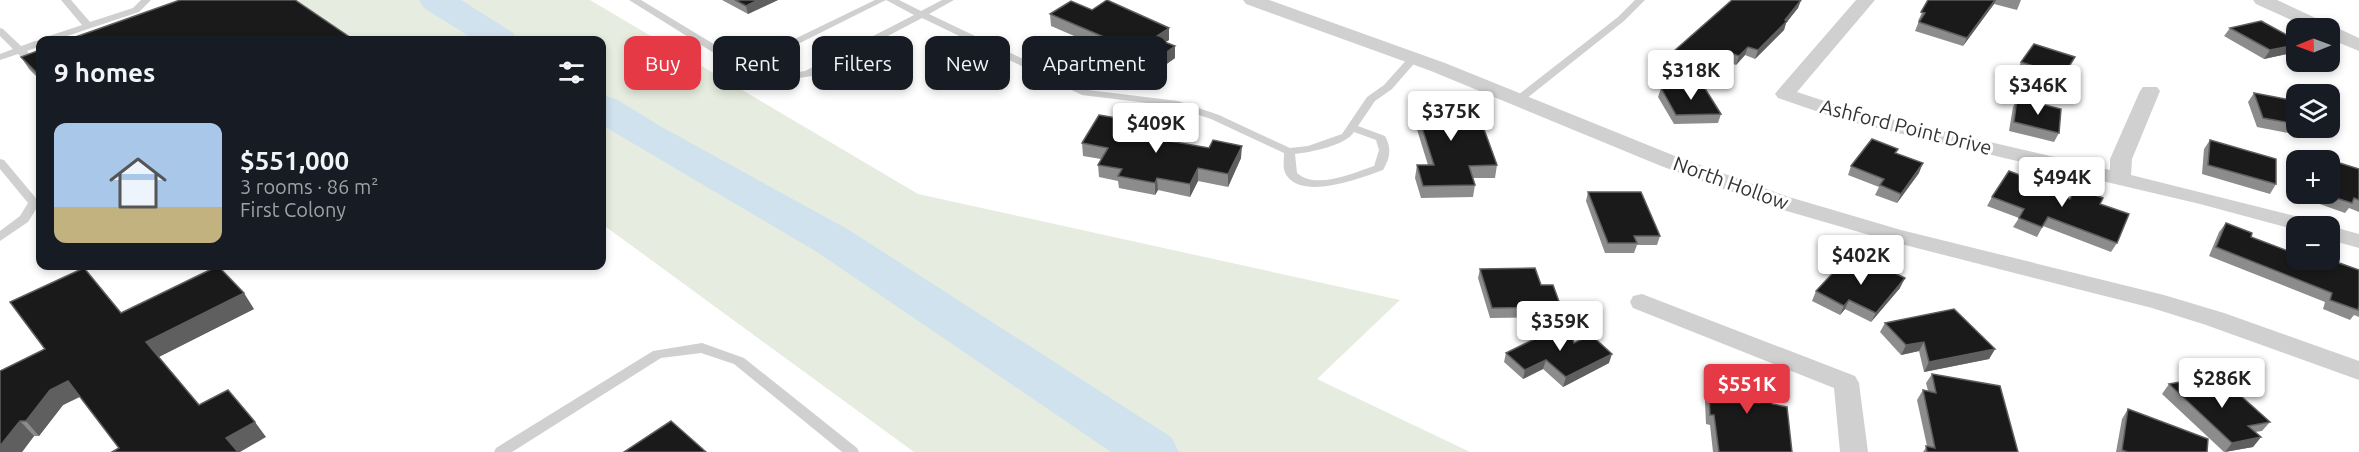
<!DOCTYPE html>
<meta charset="utf-8">
<style>
:root{--surface:#171b24;--page:#242831;--text:#f1f3f6;--muted:#9ea1a6;--accent:#e63946}
body{margin:0;font-family:Ubuntu,sans-serif;background:var(--page);color:var(--text);height:100vh;display:flex;flex-direction:column;font-size:22px;white-space:nowrap}
*{box-sizing:border-box;margin:0}
p{font-size:20px;color:var(--muted)}
.icon{flex:none;width:33px;height:33px;fill:none;stroke:currentColor;stroke-width:2;stroke-linecap:round;stroke-linejoin:round}
.map{position:relative;flex:1;overflow:hidden}
.sheet{position:absolute;left:36px;top:36px;width:570px;height:234px;display:flex;flex-direction:column;background:var(--surface);border-radius:12px;box-shadow:0 3px 9px #0003}
.sheet>*{flex:none}
.top-card{position:absolute;left:624px;top:36px;width:570px;height:54px;display:flex;gap:12px}
.needle{width:39px;rotate:269deg}
.buttons{position:absolute;left:2286px;top:18px;display:grid;gap:12px}
.buttons a{display:grid;place-items:center;width:54px;height:54px;border-radius:12px;background:var(--surface);box-shadow:0 3px 9px #0003;font-size:30px}
.price{position:absolute;translate:-50% -51px;padding:0 14px;border-radius:6px;background:#fff;color:#222;font-size:20px;line-height:39px;filter:drop-shadow(0 2px 3px #0008)}
.price::after{content:'';position:absolute;left:50%;top:36px;width:18px;height:14px;margin-left:-9px;background:inherit;clip-path:polygon(0 0,100% 0,50% 100%)}
.price.active{background:var(--accent);color:#fff}
ul{padding:0;list-style:none}
li{display:flex;align-items:center;gap:18px;height:150px;padding:0 18px}
li span{display:grid;place-items:center;flex:none;width:168px;height:120px;border-radius:12px;color:#555}
li>.icon{margin-inline-start:auto}
span .icon{width:72px;height:72px;fill:#fffc;stroke-width:1}
li b{font-size:26px}
h2{display:flex;justify-content:space-between;align-items:center;height:72px;padding:0 18px;font-size:26px}
.tag{padding:0 21px;border-radius:12px;background:var(--surface);box-shadow:0 3px 9px #0003;font-size:21px;line-height:54px}
.tag.active{background:var(--accent);color:#fff}
.map>svg:first-child{display:block}
.green{fill:#e6ecdf}
.lines{fill:none;stroke-linecap:round;stroke-linejoin:round}
.river{fill:#cfe2ee;fill-rule:evenodd}
.lane{fill:#d0d0d0;fill-rule:evenodd}
.street{fill:#d0d0d0;fill-rule:evenodd}
.wall{fill:#8c8c8c}
.shaded-wall{fill:#5f5f5f}
.building{fill:#1a1a1a;stroke:#5f5f5f;stroke-width:1.5}
.labels{text-anchor:middle;stroke-width:6;stroke-linejoin:round;paint-order:stroke}
.street-label{font-size:20px;fill:#333;stroke:#fff}
</style>
<div class="map">
<svg width="2359" height="452" viewBox="0 0 2359 452">
<rect width="100%" height="100%" fill="#fff"/>
<polygon class="green" points="295,0 590,0 918,194 1400,300 1317,379 1470,452 914,452 602,224 602,40 350,40"/>
<g class="lines">
<g class="river">
<polygon points="419,0 461,0 512,32 518,40 475,40 424,8"/>
<polygon points="602,95 616,99 660,126 849,230 1171,437 1179,452 1111,452 817,252 602,125"/>
</g>
<g class="lane">
<polygon points="61,0 71,0 90,22 133,8 141,0 151,0 139,12 55,40 42,40 43,38 82,25"/>
<path d="M629,0H641L745,63L875,0H899L921,11L942,0H954L929,14L1088,90L1178,101L1219,115L1290,148L1308,146L1342,134L1367,97L1384,85L1410,56L1414,55L1419,58L1392,89L1375,101L1358,126L1385,136C1392,149 1390,158 1383,170C1361,178 1304,200 1287,176C1282,170 1284,160 1284,153L1211,119L1172,106L1082,95L922,18L812,76L774,82L754,78ZM886,0L914,15L805,71L774,76L761,74L752,67ZM1354,132L1376,140L1379,150L1374,166C1353,173 1316,190 1297,173L1295,154C1311,152 1345,146 1354,132Z"/>
<polygon points="1635,0 1645,0 1624,21 1522,102 1514,102 1513,100 1514,98 1618,17"/>
<path d="M0,28L3,29L21,46C28,44 35,40 42,40L40,46L27,51L32,56L40,54V60L26,62L18,54L0,60V54L13,49L0,36Z"/>
<polygon points="0,159 4,160 40,203 28,222 0,241 0,231 20,216 28,203 0,169"/>
<polygon points="702,343 744,358 857,448 859,452 842,452 734,364 701,353 661,358 512,452 494,452 496,448 653,351"/>
</g>
<g class="street">
<polygon points="1243,0 1269,0 1445,63 1675,156 1789,197 1901,230 2164,295 2224,313 2359,361 2359,380 2206,325 2152,308 1897,243 1773,207 1661,166 1431,71 1246,4"/>
<polygon points="1856,0 1875,0 1797,92 1852,110 2110,170 2110,159 2140,91 2143,87 2157,87 2160,91 2132,159 2131,175 2315,221 2318,226 2296,226 2296,230 2200,204 1839,119 1778,98 1775,94 1778,90"/>
<polygon points="2253,0 2277,0 2359,38 2359,51 2330,39 2330,28 2309,28 2256,4"/>
<polygon points="2327,226 2330,226 2359,234 2359,248 2330,240 2330,226"/>
<polygon points="1642,294 1855,376 1859,383 1868,452 1840,452 1834,388 1633,308 1630,302 1633,296"/>
</g>
</g>
<g class="wall">
<polygon points="722,0 778,0 748,14"/>
<polygon points="1801,0 1798,8 1786,23 1784,30 1755,59 1745,55 1736,65 1722,60 1700,83 1663,68 1665,59"/>
<polygon points="1928,0 2021,0 2017,10 1994,4 1963,46 1915,31 1919,21 1918,21"/>
<polygon points="1092,10 1169,28 1169,40 1165,42 1175,46 1175,58 1147,78 1123,67 1123,57 1051,26 1050,14"/>
<polygon points="2230,28 2296,52 2264,59 2224,36"/>
<polygon points="40,50 40,80 29,69 21,57"/>
<polygon points="2075,57 2058,85 2017,71 2021,62"/>
<polygon points="1661,88 1721,114 1718,123 1674,124 1658,97"/>
<polygon points="2254,93 2296,101 2296,128 2310,128 2304,136 2257,127 2248,102"/>
<polygon points="1411,94 1451,110 1497,165 1495,178 1473,178 1475,185 1473,197 1421,198 1415,178 1417,165 1428,165 1410,107"/>
<polygon points="2017,98 2059,133 2054,142 2009,131 2013,107"/>
<polygon points="1129,120 1129,132 1241,158 1228,187 1198,181 1190,197 1158,190 1155,195 1119,188 1118,181 1099,177 1098,165 1101,159 1083,156 1082,143"/>
<polygon points="2210,140 2276,184 2270,194 2202,174 2204,149"/>
<polygon points="1898,149 1896,153 1919,173 1897,203 1875,195 1879,187 1848,175 1851,166"/>
<polygon points="2330,160 2359,169 2359,212 2349,208 2345,213 2314,202 2316,194 2330,194"/>
<polygon points="2033,185 2070,199 2076,188 2100,204 2117,243 2111,252 2043,226 2037,237 2013,227 2019,218 1987,206 1992,197"/>
<polygon points="1588,192 1660,236 1657,245 1637,245 1634,253 1605,253 1586,201"/>
<polygon points="2226,223 2251,237 2293,253 2296,248 2296,260 2331,260 2359,270 2359,317 2354,315 2350,320 2323,309 2325,302 2209,256 2219,232"/>
<polygon points="1480,269 1541,285 1561,307 1558,317 1490,318 1478,278"/>
<polygon points="1872,273 1900,288 1871,322 1845,309 1840,315 1812,301 1816,291"/>
<polygon points="254,309 158,357 199,405 266,437 119,448 80,397 63,405 39,436 34,436 22,452 0,371 121,313"/>
<polygon points="1885,323 1995,349 1989,359 1924,372 1919,351 1901,355 1880,332"/>
<polygon points="1574,343 1609,363 1563,387 1543,369 1523,379 1504,362 1506,353"/>
<polygon points="1708,369 1772,404 1792,452 1713,452 1710,425 1706,424 1704,378"/>
<polygon points="1932,374 2018,452 1923,452 1927,446 1917,400 1923,390 1928,391 1926,383"/>
<polygon points="2169,384 2217,391 2270,422 2262,431 2255,432 2261,437 2253,447 2224,452 2162,394"/>
<polygon points="2128,409 2207,452 2116,452 2122,419"/>
</g>
<g class="shaded-wall">
<polygon points="758,0 778,0 748,14 746,6"/>
<polygon points="1801,0 1798,8 1786,23 1784,30 1755,59 1758,50 1785,20"/>
<polygon points="1995,0 1996,0 1994,4 1963,46 1967,38"/>
<polygon points="1169,28 1169,40 1155,49 1154,38"/>
<polygon points="2296,45 2296,52 2264,59 2270,50"/>
<polygon points="1175,46 1175,58 1147,78 1147,66"/>
<polygon points="1748,47 1745,55 1736,65 1739,56"/>
<polygon points="1725,51 1722,60 1700,83 1703,74"/>
<polygon points="1129,120 1129,133 1123,131"/>
<polygon points="1242,146 1241,158 1228,187 1228,174"/>
<polygon points="1923,163 1919,173 1897,203 1901,194"/>
<polygon points="1198,168 1198,181 1190,197 1190,184"/>
<polygon points="1157,178 1158,190 1155,195 1155,183"/>
<polygon points="1905,278 1900,288 1871,322 1876,313"/>
<polygon points="244,293 254,309 157,358 146,342"/>
<polygon points="1849,300 1845,309 1840,315 1844,306"/>
<polygon points="1924,342 1919,351 1901,355 1906,345"/>
<polygon points="1995,349 1989,359 1924,372 1929,362"/>
<polygon points="1612,354 1609,363 1563,387 1566,377"/>
<polygon points="1546,360 1543,369 1523,379 1525,370"/>
<polygon points="68,381 81,396 63,405 39,436 26,421 50,390"/>
<polygon points="20,421 34,436 22,452 0,452 0,446"/>
<polygon points="255,422 266,437 240,452 236,452 226,438"/>
<polygon points="2261,437 2253,447 2225,452 2232,443"/>
</g>
<g class="building">
<polygon points="180,0 295,0 354,40 67,40"/>
<polygon points="735,0 758,0 746,6"/>
<polygon points="1107,0 1169,28 1154,38 1175,46 1147,66 1123,55 1132,49 1050,14 1071,1 1092,10"/>
<polygon points="1732,0 1801,0 1785,20 1787,21 1758,50 1748,47 1739,56 1725,51 1703,74 1665,59"/>
<polygon points="1928,0 1995,0 1967,38 1919,22 1925,13 1921,12"/>
<polygon points="2261,21 2296,40 2296,45 2270,50 2230,28"/>
<polygon points="2034,44 2075,57 2063,76 2021,62"/>
<polygon points="40,50 40,76 21,57"/>
<polygon points="1704,87 1721,114 1676,115 1661,88"/>
<polygon points="2254,93 2296,101 2296,124 2263,118"/>
<polygon points="1411,94 1445,94 1451,110 1477,110 1497,165 1469,166 1475,185 1423,186 1417,165 1434,165"/>
<polygon points="2017,98 2061,109 2059,133 2014,122"/>
<polygon points="1099,115 1129,120 1123,131 1152,138 1209,148 1213,140 1242,146 1228,174 1198,168 1190,184 1157,178 1155,183 1118,176 1122,169 1098,165 1108,148 1082,143"/>
<polygon points="1872,139 1898,149 1895,153 1923,163 1901,194 1880,185 1884,179 1851,166"/>
<polygon points="2210,140 2276,159 2276,184 2208,165"/>
<polygon points="2330,160 2359,169 2359,200 2354,198 2352,203 2323,194 2330,194"/>
<polygon points="2009,171 2035,181 2033,185 2070,199 2076,188 2103,198 2100,204 2129,214 2117,243 2048,217 2042,227 2019,218 2024,209 1992,197"/>
<polygon points="1588,192 1641,192 1660,236 1634,236 1637,243 1608,243"/>
<polygon points="2226,223 2252,233 2251,237 2296,254 2296,253 2296,260 2330,260 2330,255 2333,256 2331,260 2359,270 2359,306 2358,310 2330,300 2332,293 2216,247"/>
<polygon points="1845,260 1872,273 1878,265 1905,278 1876,313 1849,300 1844,306 1816,291"/>
<polygon points="218,266 244,293 146,342 199,405 228,390 255,422 226,438 238,452 112,452 119,448 68,381 50,390 26,421 20,421 0,446 0,371 45,349 10,302 84,268 121,313"/>
<polygon points="1535,268 1541,285 1553,285 1561,307 1492,308 1480,269"/>
<polygon points="1954,309 1995,349 1929,362 1924,342 1906,345 1885,323"/>
<polygon points="1567,323 1574,343 1591,335 1612,354 1566,377 1546,360 1525,370 1506,353"/>
<polygon points="1708,369 1770,380 1772,404 1787,407 1792,452 1719,452 1714,415 1710,415"/>
<polygon points="1932,374 2000,386 2018,452 1927,452 1926,446 1935,448 1923,390 1936,393"/>
<polygon points="2202,378 2217,391 2232,388 2270,422 2248,426 2261,437 2232,443 2169,384"/>
<polygon points="2128,409 2208,439 2207,452 2128,452 2122,450"/>
<polygon points="671,421 706,452 624,452"/>
</g>
<g class="labels">
<g class="street-label">
<text transform="translate(1906 127) rotate(14)" y="7">Ashford Point Drive</text>
<text transform="translate(1731 183) rotate(20)" y="7">North Hollow</text>
</g>
</g>
</svg>
<div class="buttons">
<a><svg class="needle" viewBox="-14 -14 28 28"><path d="M0-13l5 13h-10z" fill="#e53935"/><path d="M0 13l5-13h-10z" fill="#9ea1a6"/></svg></a>
<a><svg class="icon" aria-label="layers" viewBox="0 0 24 24"><path d="M12 4l9 5-9 5-9-5zM3 14l9 5 9-5"/></svg></a>
<a>+</a>
<a>−</a>
</div>
<b class="price" style="left:1691px;top:101px">$318K</b>
<b class="price" style="left:2038px;top:116px">$346K</b>
<b class="price" style="left:1451px;top:142px">$375K</b>
<b class="price" style="left:1156px;top:154px">$409K</b>
<b class="price" style="left:2062px;top:208px">$494K</b>
<b class="price" style="left:1861px;top:286px">$402K</b>
<b class="price" style="left:1560px;top:352px">$359K</b>
<b class="price" style="left:2222px;top:409px">$286K</b>
<b class="price active" style="left:1747px;top:415px">$551K</b>
<div class="top-card">
<a class="tag active">Buy</a>
<a class="tag">Rent</a>
<a class="tag">Filters</a>
<a class="tag">New</a>
<a class="tag">Apartment</a>
</div>
<section class="sheet">
<h2>9 homes<svg class="icon" aria-label="filters" viewBox="0 0 24 24"><path d="M4 7h16M4 17h16"/><circle cx="9" cy="7" r="2"/><circle cx="15" cy="17" r="2"/></svg></h2>
<ul>
<li><span style="background:linear-gradient(#a9c7e8 70%,#c2b280 0)"><svg class="icon" aria-label="home" viewBox="0 0 24 24"><path d="M3 11l9-7 9 7M6 9v11h12V9"/></svg></span><div><b>$551,000</b><p>3 rooms · 86 m²</p><p>First Colony</p></div></li>
</ul>
</section>
</div>
